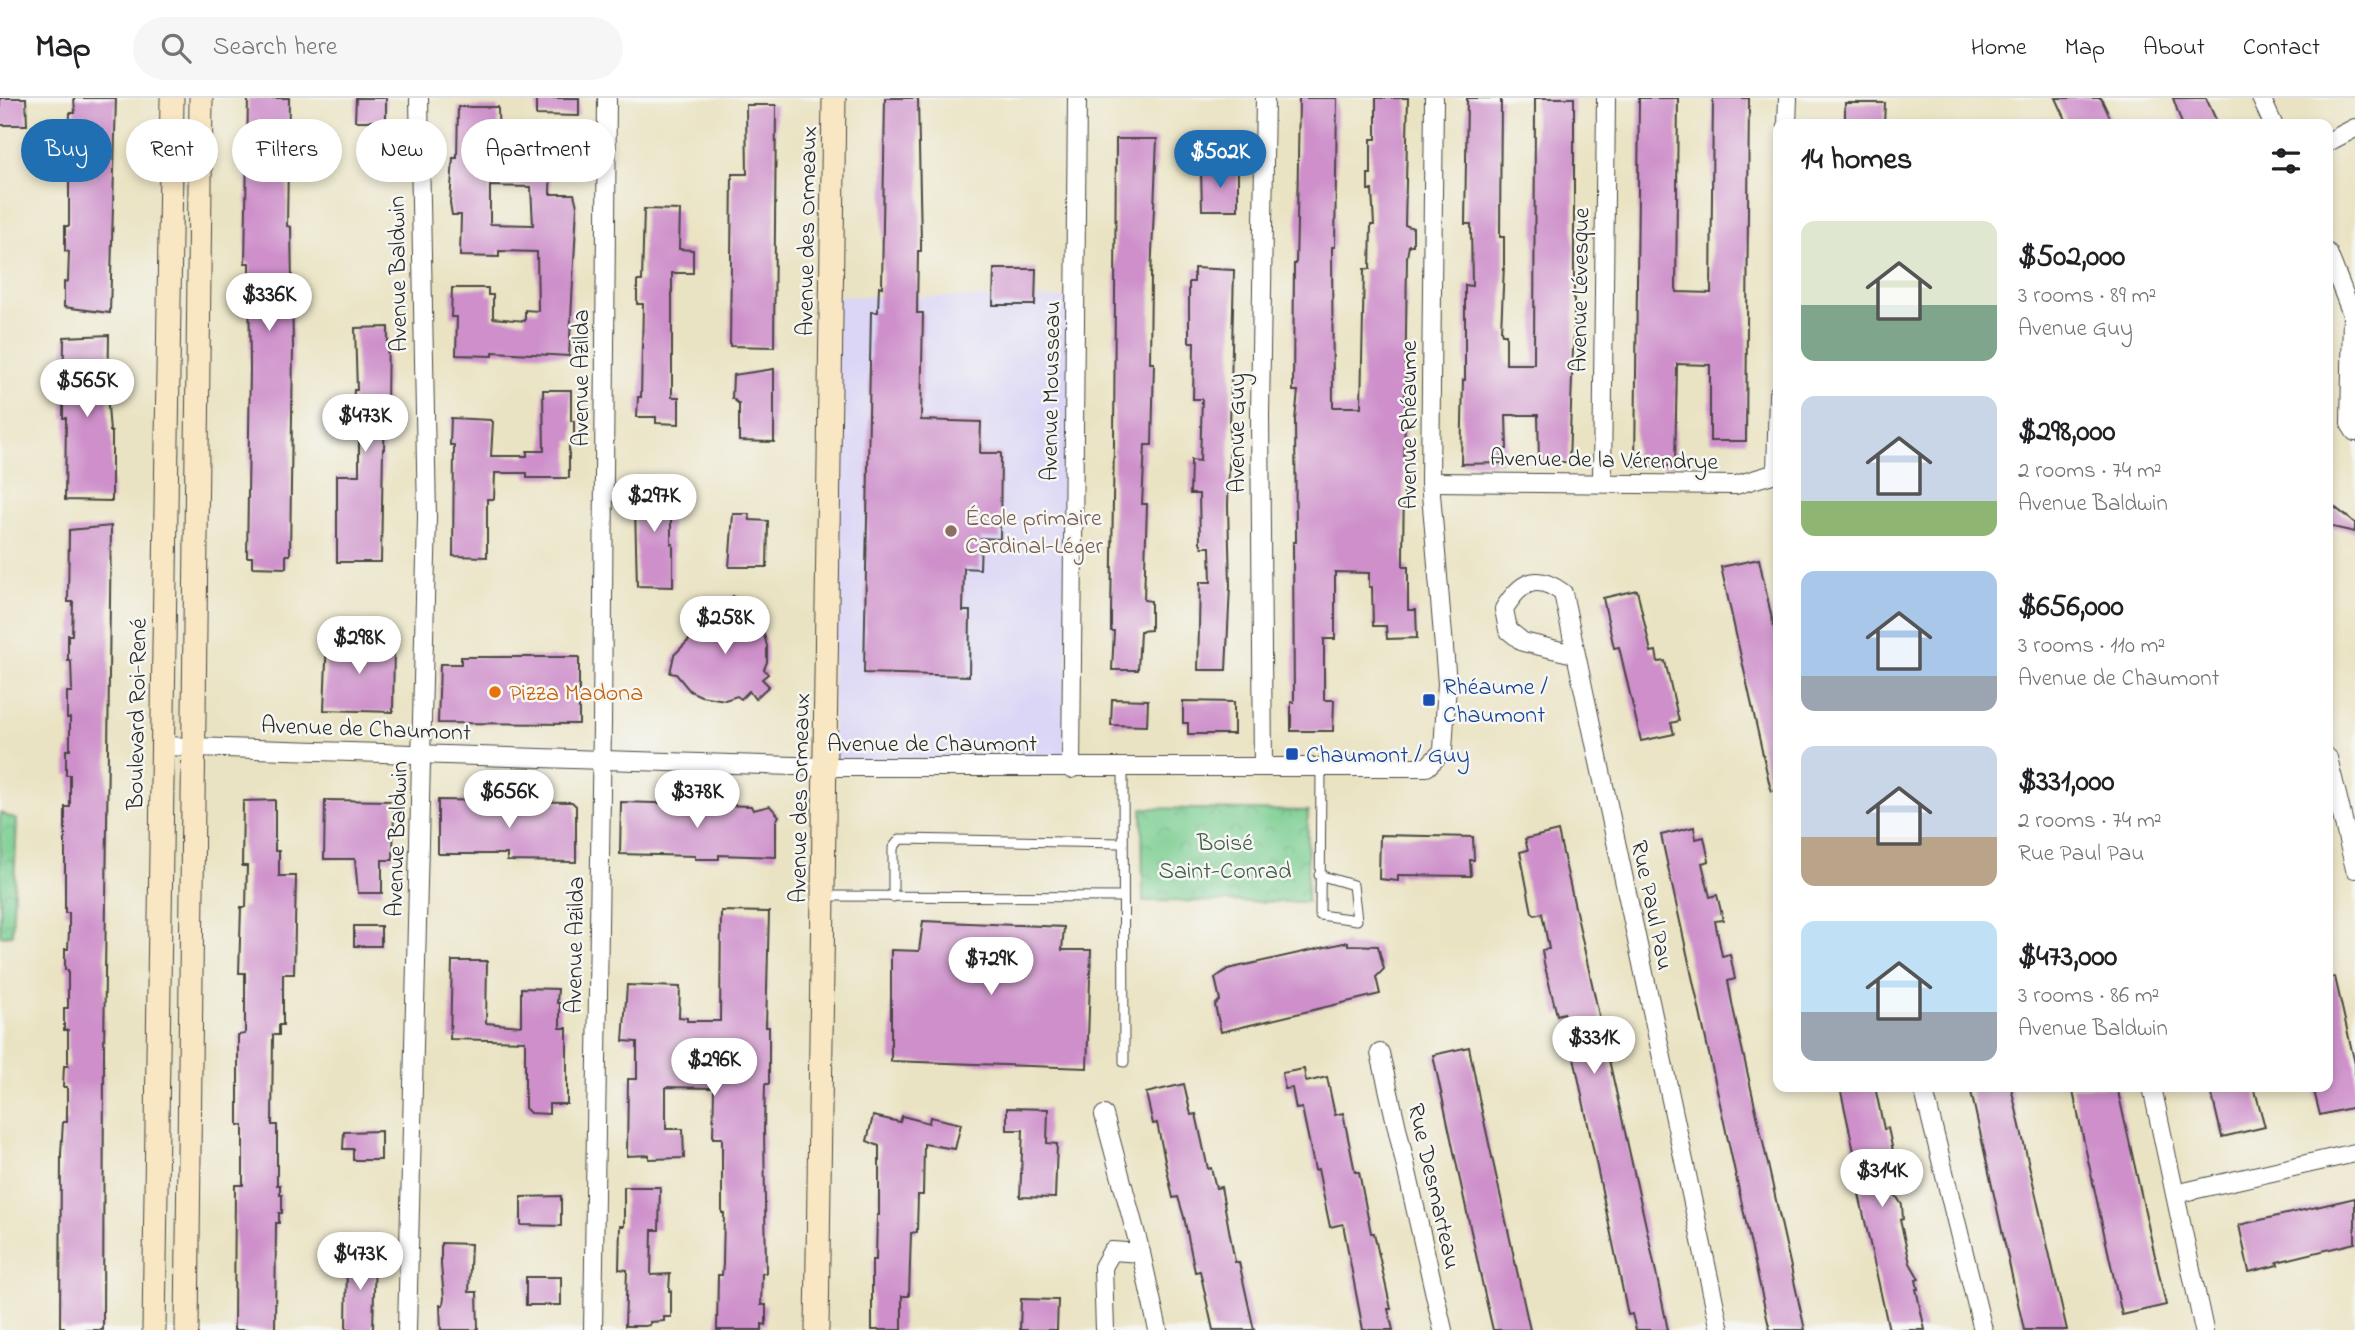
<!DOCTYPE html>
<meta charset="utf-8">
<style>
:root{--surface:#fff;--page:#f6f6f6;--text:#202124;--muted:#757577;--line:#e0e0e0;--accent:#1f6fb2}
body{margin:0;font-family:"Indie Flower",sans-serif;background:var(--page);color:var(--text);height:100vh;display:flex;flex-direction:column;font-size:26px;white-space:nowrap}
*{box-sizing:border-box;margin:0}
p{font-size:23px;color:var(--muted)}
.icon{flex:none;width:38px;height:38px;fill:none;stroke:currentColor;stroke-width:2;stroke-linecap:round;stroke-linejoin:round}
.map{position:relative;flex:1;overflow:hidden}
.sheet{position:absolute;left:1773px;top:21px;width:560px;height:973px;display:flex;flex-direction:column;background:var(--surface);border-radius:14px;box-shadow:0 4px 10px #0003}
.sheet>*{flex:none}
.banner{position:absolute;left:21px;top:21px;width:665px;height:63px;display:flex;gap:14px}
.price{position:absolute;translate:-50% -60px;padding:0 16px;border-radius:24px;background:#fff;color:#222;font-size:23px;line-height:46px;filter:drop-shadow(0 2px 4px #0008)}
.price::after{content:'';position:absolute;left:50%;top:42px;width:21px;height:16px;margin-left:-10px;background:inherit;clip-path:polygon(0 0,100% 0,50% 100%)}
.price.selected{background:var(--accent);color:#fff}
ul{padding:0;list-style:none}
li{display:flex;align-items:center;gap:21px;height:175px;padding:0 28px}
li span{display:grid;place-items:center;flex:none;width:196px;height:140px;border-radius:14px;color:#555}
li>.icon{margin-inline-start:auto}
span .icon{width:84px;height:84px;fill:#fffc;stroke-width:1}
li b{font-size:30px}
h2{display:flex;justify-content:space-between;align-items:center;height:84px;padding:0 28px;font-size:30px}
.tag{padding:0 24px;border-radius:32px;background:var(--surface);box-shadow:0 4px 10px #0003;font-size:24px;line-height:63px}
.tag.selected{background:var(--accent);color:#fff}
header{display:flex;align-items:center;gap:42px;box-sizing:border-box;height:98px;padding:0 35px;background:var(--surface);border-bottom:2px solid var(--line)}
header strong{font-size:33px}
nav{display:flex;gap:38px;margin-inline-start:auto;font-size:24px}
.search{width:490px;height:63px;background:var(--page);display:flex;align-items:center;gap:18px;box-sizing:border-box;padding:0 24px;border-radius:38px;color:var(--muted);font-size:26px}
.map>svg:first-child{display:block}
.built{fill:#dcd6f6}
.park{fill:url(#park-crowns);stroke:#527c5e;stroke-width:2}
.building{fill:#ce8fca;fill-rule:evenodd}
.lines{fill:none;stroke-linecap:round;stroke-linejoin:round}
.lane-casing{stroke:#484742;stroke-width:11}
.street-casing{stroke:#484742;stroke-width:20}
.secondary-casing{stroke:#484742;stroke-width:25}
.lane{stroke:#fff;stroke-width:9}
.street{stroke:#fff;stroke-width:18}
.secondary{stroke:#f9e7c3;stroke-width:23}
.education-dot{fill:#8d6e63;stroke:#f6f6f2;stroke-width:2.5}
.food-dot{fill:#e8710a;stroke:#f6f6f2;stroke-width:2.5}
.transit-dot{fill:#1a4fb4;stroke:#f6f6f2;stroke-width:2.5}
.labels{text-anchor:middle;stroke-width:5;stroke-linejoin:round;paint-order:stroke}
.street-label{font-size:24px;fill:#2b2b2b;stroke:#f6f6f2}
.education-label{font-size:24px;fill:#785e54;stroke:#f6f6f2;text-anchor:start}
.transit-label{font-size:24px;fill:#164399;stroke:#f6f6f2;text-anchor:start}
.food-label{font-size:24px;fill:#c56008;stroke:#f6f6f2;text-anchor:start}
.park-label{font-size:24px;fill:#425c49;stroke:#f6f6f2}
</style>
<header>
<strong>Map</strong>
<div class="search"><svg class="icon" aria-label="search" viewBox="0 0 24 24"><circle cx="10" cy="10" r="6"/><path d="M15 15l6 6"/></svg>Search here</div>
<nav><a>Home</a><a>Map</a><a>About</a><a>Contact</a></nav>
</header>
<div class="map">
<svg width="2355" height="1232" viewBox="0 0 2355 1232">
<defs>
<pattern id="park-crowns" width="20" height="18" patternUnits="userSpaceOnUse" patternTransform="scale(1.75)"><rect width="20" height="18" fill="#79cd90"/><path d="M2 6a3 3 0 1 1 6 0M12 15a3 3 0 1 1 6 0" fill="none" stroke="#69b07c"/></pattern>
</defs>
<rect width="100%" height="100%" fill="#f6f6f2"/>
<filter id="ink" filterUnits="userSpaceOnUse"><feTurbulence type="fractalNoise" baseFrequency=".0143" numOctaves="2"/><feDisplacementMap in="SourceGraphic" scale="14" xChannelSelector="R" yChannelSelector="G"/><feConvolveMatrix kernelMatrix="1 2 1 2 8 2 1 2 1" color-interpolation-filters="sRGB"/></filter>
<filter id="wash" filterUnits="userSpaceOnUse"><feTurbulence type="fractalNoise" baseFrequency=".00686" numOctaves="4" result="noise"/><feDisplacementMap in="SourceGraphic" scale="28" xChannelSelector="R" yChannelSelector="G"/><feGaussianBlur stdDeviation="1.57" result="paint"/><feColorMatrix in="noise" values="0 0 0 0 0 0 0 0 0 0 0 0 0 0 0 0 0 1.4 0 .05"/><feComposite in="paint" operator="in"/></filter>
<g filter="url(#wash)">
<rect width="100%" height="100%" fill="#eae3c3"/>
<polygon class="built" points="833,198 1074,200 1066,672 833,666"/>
<g class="park">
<polygon points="1142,710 1308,713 1307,804 1143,803"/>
<polygon points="0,715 17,722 12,837 0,838"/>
</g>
<g id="blocks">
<g class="building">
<polygon points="0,0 26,0 27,27 0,27"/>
<polygon points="74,0 116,0 110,215 64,209 64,184 68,183 69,154 65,153 65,128 69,128 69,72 73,72 73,42 69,41 70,15 75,15"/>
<polygon points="248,0 289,0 287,128 291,129 293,249 290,457 286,457 286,470 252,469 252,459 247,459 250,271 249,165 245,165"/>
<polygon points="356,0 386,0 386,23 355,23"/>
<polygon points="536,0 579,0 579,18 536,17"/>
<polygon points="885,0 918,0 921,144 921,153 918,153 917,215 923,215 921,322 981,324 980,355 1001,355 1000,441 981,440 980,471 964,470 963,513 970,513 969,578 864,575 871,214 878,214 879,188 882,189"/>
<polygon points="1299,0 1337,0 1335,149 1332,149 1333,309 1361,309 1364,171 1370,171 1371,127 1374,127 1372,92 1368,92 1368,76 1371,76 1371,41 1376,41 1376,0 1408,0 1405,127 1413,130 1413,147 1409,147 1407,159 1403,458 1403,469 1408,469 1408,512 1416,512 1417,540 1387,541 1386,528 1373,528 1372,489 1369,489 1369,475 1335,474 1335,541 1324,541 1324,602 1334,602 1333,633 1291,633 1291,604 1294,604 1293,444 1296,444 1295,322 1298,293 1293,293 1294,166 1296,166 1297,123"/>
<polygon points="1467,0 1501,0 1500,139 1504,139 1504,168 1501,233 1502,236 1506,236 1506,266 1534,266 1535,0 1574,0 1574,224 1569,364 1539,364 1538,317 1506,317 1507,351 1502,351 1502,365 1461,366 1463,282 1465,282 1465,187 1472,188 1471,126 1465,126"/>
<polygon points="1639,0 1678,0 1676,190 1677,194 1711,195 1713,0 1749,0 1746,343 1710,343 1710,267 1677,266 1675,368 1635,368"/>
<polygon points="2056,0 2101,0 2113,26 2068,26"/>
<polygon points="2173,0 2206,0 2218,26 2182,26"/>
<polygon points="1845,5 1885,5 1884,26 1845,26"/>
<polygon points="746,7 776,7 774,249 730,248 732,76 747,76"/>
<path d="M458,9H498L499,60L551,64L550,96H574L577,108L569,258L493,254V258L456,257L457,219H451L452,190H488V197H493V220L525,223V212L538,213L537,154L499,153V159L460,158L461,117H452L450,105L453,60H457ZM490,88L531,89L533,127L490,126Z"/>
<polygon points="1116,41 1157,41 1151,178 1150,265 1154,265 1152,347 1145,347 1142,406 1147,406 1144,502 1151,503 1151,532 1140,533 1138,572 1112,572 1114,533 1111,533 1111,515 1114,346"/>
<polygon points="1238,71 1238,112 1202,112 1201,72"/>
<polygon points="644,111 680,112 679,151 693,152 693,175 672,175 672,299 679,299 679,326 656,325 656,319 637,319 638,299 641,299 643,206 637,206 637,183 642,183"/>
<polygon points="1194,170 1234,172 1228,408 1230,488 1226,572 1198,572 1200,484 1211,484 1210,449 1202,449 1200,444 1199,396 1190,396 1191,362 1200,363 1202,301 1193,301 1194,247 1194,244 1189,244 1189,184 1194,184"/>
<polygon points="994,171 1036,171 1035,207 993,207"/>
<polygon points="388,229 387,311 385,311 384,351 383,351 381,464 337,464 337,377 359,377 359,340 351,340 354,292 357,292 355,230"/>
<polygon points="109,237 108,308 110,334 112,334 112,403 65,402 66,320 63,320 64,239"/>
<polygon points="774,271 774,344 739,343 739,306 732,300 733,277"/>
<polygon points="543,292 571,292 571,323 574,323 574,343 569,343 569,380 527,380 527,375 495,375 494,401 487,401 487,459 453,458 454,347 450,347 451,320 491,322 493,324 491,358 527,358 527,353 544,353"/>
<polygon points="637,382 669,382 668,410 671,410 671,446 673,446 673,489 637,488 635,410"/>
<polygon points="2328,404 2355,425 2355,434 2328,428"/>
<polygon points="733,416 749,416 750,422 768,423 767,469 729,469"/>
<polygon points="111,428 104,951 103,1232 64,1232 64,1229 60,1229 61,1056 63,1024 67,1024 67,989 63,989 64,968 68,968 68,932 64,932 64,910 68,910 68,872 65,872 65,851 68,851 69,833 69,815 65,815 65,709 70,709 70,677 66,677 66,652 70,652 70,620 67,620 67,594 72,594 71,563 68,563 68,537 72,537 73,504 68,504 69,432"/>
<polygon points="1759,461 1778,549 1778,692 1771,693 1721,469"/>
<polygon points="1637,492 1651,554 1656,553 1658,564 1665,563 1679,623 1671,625 1674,636 1641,643 1619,549 1614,550 1603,500"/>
<polygon points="733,498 758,524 763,533 767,548 767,564 764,571 768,576 762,581 769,588 755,601 749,593 741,601 737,598 725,602 701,598 690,593 676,576 670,575 674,557"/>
<polygon points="327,540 373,541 373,545 394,546 393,614 324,612"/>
<polygon points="461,559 579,559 579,626 438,625 440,566 461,566"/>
<polygon points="1112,601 1148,602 1147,628 1111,627"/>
<polygon points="1183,603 1234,604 1234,636 1188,636 1188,625 1183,625"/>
<polygon points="275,702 275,753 279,753 279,778 296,778 294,876 283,876 283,927 279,927 279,937 273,937 272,1027 277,1027 277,1087 280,1087 280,1097 282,1097 282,1115 279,1115 279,1125 276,1125 275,1232 234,1232 235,1087 243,1087 243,1027 238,1027 238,937 245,936 245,875 239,875 241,809 246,809 247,768 242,768 243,703"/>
<polygon points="325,702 394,703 393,762 382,762 382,795 358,795 355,761 324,761"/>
<polygon points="438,702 572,704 576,708 576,764 507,763 507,756 438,756"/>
<polygon points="621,704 751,708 753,712 770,708 779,718 776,723 776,759 719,757 719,761 695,761 695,758 620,756"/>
<polygon points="1694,729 1696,741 1704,739 1709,763 1702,765 1710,799 1717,797 1720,809 1723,822 1715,823 1722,858 1730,856 1735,881 1728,883 1733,910 1805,1232 1770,1232 1767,1220 1661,737"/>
<polygon points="1558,733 1650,1146 1668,1232 1636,1232 1632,1216 1628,1217 1567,926 1564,915 1557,917 1544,865 1542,852 1549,851 1542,815 1535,817 1532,815 1520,754 1528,752 1525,741"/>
<polygon points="1380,737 1473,739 1474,762 1470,762 1471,778 1398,777 1398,783 1379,781"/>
<polygon points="721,813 769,814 766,929 769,929 769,986 765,986 764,1031 766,1175 762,1175 761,1207 766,1207 766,1227 762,1226 762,1232 717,1232 718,1177 722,1177 723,1166 724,1115 722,1115 722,1040 713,1040 714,990 666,989 666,1031 683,1031 684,1060 649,1061 649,1057 627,1058 628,981 637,981 637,944 623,943 627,887 680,889 679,919 687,920 687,923 720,923"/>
<polygon points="923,823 1064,829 1062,852 1091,852 1087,970 891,963 891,852 919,853"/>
<rect x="354" y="828" width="27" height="20"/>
<polygon points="1348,844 1348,847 1378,848 1384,871 1376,879 1380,896 1221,934 1215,907 1220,902 1215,880 1228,871"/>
<polygon points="452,863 487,863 486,925 521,928 521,890 558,891 557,905 560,905 560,930 567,930 567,1006 549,1006 549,1016 530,1015 525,1010 525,943 450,941"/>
<polygon points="2335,879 2355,966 2355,1009 2320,1017 2313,989 2328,989 2328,880"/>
<polygon points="1469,949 1479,1000 1530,1232 1493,1232 1483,1189 1433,957"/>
<polygon points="1304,971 1306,984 1327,979 1335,1017 1343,1015 1355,1074 1359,1074 1371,1135 1374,1135 1391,1211 1388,1211 1393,1232 1363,1232 1343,1126 1330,1129 1318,1071 1315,1072 1302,1010 1296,1011 1292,990 1285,991 1282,975"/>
<polygon points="1184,986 1191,1017 1196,1016 1208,1071 1211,1070 1216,1090 1221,1089 1235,1164 1239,1164 1254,1232 1213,1232 1200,1173 1195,1174 1184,1119 1178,1099 1173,1100 1157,1025 1153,1026 1146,995"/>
<polygon points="1840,989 1875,989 1884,1031 1888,1030 1893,1053 1890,1054 1892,1067 1888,1068 1895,1096 1902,1107 1903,1121 1900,1122 1910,1165 1919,1181 1916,1182 1918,1191 1916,1191 1925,1232 1889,1232 1859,1096 1863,1095"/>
<polygon points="1970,989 2011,989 2067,1232 2024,1232"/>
<polygon points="2072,989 2117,989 2166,1207 2122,1217"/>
<polygon points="2210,989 2254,989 2265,1029 2222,1039"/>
<polygon points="1007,1010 1048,1011 1047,1045 1057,1046 1055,1100 1020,1099 1023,1032 1007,1032"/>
<polygon points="873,1018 900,1024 902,1018 929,1025 930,1019 961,1026 955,1051 924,1046 923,1097 918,1097 917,1134 911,1135 909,1198 902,1198 902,1232 872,1232 872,1162 876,1162 877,1117 879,1117 879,1048 867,1043"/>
<polygon points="381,1033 381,1062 353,1062 353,1051 343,1051 344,1034"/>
<polygon points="624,1089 660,1089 659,1132 652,1132 651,1177 670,1176 669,1193 671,1193 671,1219 664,1219 664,1223 650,1224 650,1227 645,1228 625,1228 627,1172 619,1171 620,1128 624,1128"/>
<polygon points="561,1098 561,1128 521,1127 521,1099"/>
<polygon points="2355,1100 2355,1145 2277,1164 2278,1167 2249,1174 2239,1127"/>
<polygon points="441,1145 471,1146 469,1194 477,1194 478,1230 476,1232 441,1232 440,1207 443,1207 444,1200 441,1167"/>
<polygon points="347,1156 375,1156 373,1232 346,1232"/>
<rect x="526" y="1179" width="35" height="28"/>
<polygon points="1021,1201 1058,1202 1057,1232 1020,1232"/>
</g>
</g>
</g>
<g filter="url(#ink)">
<use href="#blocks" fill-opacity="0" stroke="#484742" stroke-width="2"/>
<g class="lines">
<defs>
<g id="lane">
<polyline points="1123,670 1124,964"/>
<polyline points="1319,777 1353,787 1357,822 1320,817 1321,669"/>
<polyline points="824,798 1123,799"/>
<polyline points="893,799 893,750 900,741 1123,745"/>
</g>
<g id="street">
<polyline points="2261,0 2273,26"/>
<polyline points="1787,26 1788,0"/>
<polyline points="2328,44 2355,30"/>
<polyline points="2328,155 2352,216 2350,326 2355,334"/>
<polyline points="1430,384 1736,387 1776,375 1778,296"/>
<polyline points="1602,385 1606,0"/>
<path d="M1574,556L1523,544L1508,532L1504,511C1520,485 1535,474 1563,495L1720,1232"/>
<polyline points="162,648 826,669 1427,669 1443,653 1447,585 1430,384 1434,0"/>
<polyline points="2328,660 2355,771"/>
<polyline points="1263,669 1260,317 1265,0"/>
<polyline points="1071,671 1077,0"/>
<polyline points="1380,955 1443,1232"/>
<polyline points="1923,989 1983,1232"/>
<polyline points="2152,989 2204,1232"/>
<polyline points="1104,1017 1141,1155 1158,1232"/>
<polyline points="2175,1096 2355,1055"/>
<polyline points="407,1232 427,419 419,0"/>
<polyline points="593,1232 602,626 607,0"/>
<polyline points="1105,1232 1103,1169 1112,1153 1141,1155"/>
</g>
<g id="secondary">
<polyline points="154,1232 172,0"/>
<polyline points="187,1232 201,0"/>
<polyline points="817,1232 834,0"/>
</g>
</defs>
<use href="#lane" class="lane-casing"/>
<use href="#street" class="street-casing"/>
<use href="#secondary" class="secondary-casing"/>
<use href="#lane" class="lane"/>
<use href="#street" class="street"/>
<use href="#secondary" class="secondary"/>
</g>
</g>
<circle class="education-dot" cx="951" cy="433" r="7"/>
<circle class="food-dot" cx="495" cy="594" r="7"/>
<g class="transit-dot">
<rect x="1422" y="595" width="14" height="14" rx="3.5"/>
<rect x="1285" y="649" width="14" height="14" rx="3.5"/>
</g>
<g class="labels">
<g class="street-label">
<text transform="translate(806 133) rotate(-89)" y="8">Avenue des Ormeaux</text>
<text transform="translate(397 176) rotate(-91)" y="8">Avenue Baldwin</text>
<text transform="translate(1579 192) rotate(-89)" y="8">Avenue Lévesque</text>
<text transform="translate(580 280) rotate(-90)" y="8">Avenue Azilda</text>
<text transform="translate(1050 293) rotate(-89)" y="8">Avenue Mousseau</text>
<text transform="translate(1408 327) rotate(-90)" y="8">Avenue Rhéaume</text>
<text transform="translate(1236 335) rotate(-90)" y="8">Avenue Guy</text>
<text transform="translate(1604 361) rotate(1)" y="8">Avenue de la Vérendrye</text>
<text transform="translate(136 616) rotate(-89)" y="8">Boulevard Roi-René</text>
<text transform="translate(366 630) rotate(2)" y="8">Avenue de Chaumont</text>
<text x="932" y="653">Avenue de Chaumont</text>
<text transform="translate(799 700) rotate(-89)" y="8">Avenue des Ormeaux</text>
<text transform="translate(396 741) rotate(-88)" y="8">Avenue Baldwin</text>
<text transform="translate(1653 807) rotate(78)" y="8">Rue Paul Pau</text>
<text transform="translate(574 847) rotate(-89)" y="8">Avenue Azilda</text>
<text transform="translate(1435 1088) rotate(77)" y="8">Rue Desmarteau</text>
</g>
<g class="education-label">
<text x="965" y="427">École primaire<tspan x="965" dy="28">Cardinal-Léger</tspan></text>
</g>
<g class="transit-label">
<text x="1443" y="596">Rhéaume /<tspan x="1443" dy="28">Chaumont</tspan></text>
<text x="1306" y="664">Chaumont / Guy</text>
</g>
<g class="food-label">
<text x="509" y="602">Pizza Madona</text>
</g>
<g class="park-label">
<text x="1225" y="752">Boisé<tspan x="1225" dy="28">Saint-Conrad</tspan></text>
</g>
</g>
</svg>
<b class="price selected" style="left:1220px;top:92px">$502K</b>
<b class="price" style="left:269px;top:235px">$336K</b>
<b class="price" style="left:87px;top:321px">$565K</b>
<b class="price" style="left:365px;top:356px">$473K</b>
<b class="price" style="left:654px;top:436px">$297K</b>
<b class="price" style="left:725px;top:558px">$258K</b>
<b class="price" style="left:359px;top:578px">$298K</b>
<b class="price" style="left:509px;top:732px">$656K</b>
<b class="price" style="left:697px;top:732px">$378K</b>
<b class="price" style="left:991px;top:899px">$729K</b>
<b class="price" style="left:1594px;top:978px">$331K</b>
<b class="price" style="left:714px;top:1000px">$296K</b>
<b class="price" style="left:1882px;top:1111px">$314K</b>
<b class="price" style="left:360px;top:1194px">$473K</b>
<div class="banner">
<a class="tag selected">Buy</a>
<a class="tag">Rent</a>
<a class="tag">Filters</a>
<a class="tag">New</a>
<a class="tag">Apartment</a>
</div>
<section class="sheet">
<h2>14 homes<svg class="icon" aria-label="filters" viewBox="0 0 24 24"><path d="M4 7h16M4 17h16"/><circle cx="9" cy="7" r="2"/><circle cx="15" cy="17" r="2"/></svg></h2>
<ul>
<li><span style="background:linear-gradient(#dfe7d0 60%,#7fa58c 0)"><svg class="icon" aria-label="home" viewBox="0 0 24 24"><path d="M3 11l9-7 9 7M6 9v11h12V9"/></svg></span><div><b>$502,000</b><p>3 rooms · 89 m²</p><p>Avenue Guy</p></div></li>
<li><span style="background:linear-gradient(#c9d6e8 75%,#8fb573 0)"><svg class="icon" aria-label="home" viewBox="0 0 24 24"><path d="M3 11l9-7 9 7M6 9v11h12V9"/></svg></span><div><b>$298,000</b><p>2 rooms · 74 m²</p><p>Avenue Baldwin</p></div></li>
<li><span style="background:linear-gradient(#a9c7e8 75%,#9aa5b1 0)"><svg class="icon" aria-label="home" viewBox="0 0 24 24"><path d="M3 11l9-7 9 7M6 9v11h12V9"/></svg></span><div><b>$656,000</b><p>3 rooms · 110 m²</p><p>Avenue de Chaumont</p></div></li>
<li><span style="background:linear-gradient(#c9d6e8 65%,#b9a48a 0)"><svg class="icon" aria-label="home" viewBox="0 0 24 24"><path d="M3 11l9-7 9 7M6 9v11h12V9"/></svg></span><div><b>$331,000</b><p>2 rooms · 74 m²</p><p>Rue Paul Pau</p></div></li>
<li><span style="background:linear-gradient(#bfe0f5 65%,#9aa5b1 0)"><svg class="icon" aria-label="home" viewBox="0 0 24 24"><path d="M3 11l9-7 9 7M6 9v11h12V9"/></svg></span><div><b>$473,000</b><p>3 rooms · 86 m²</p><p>Avenue Baldwin</p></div></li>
</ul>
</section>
</div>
